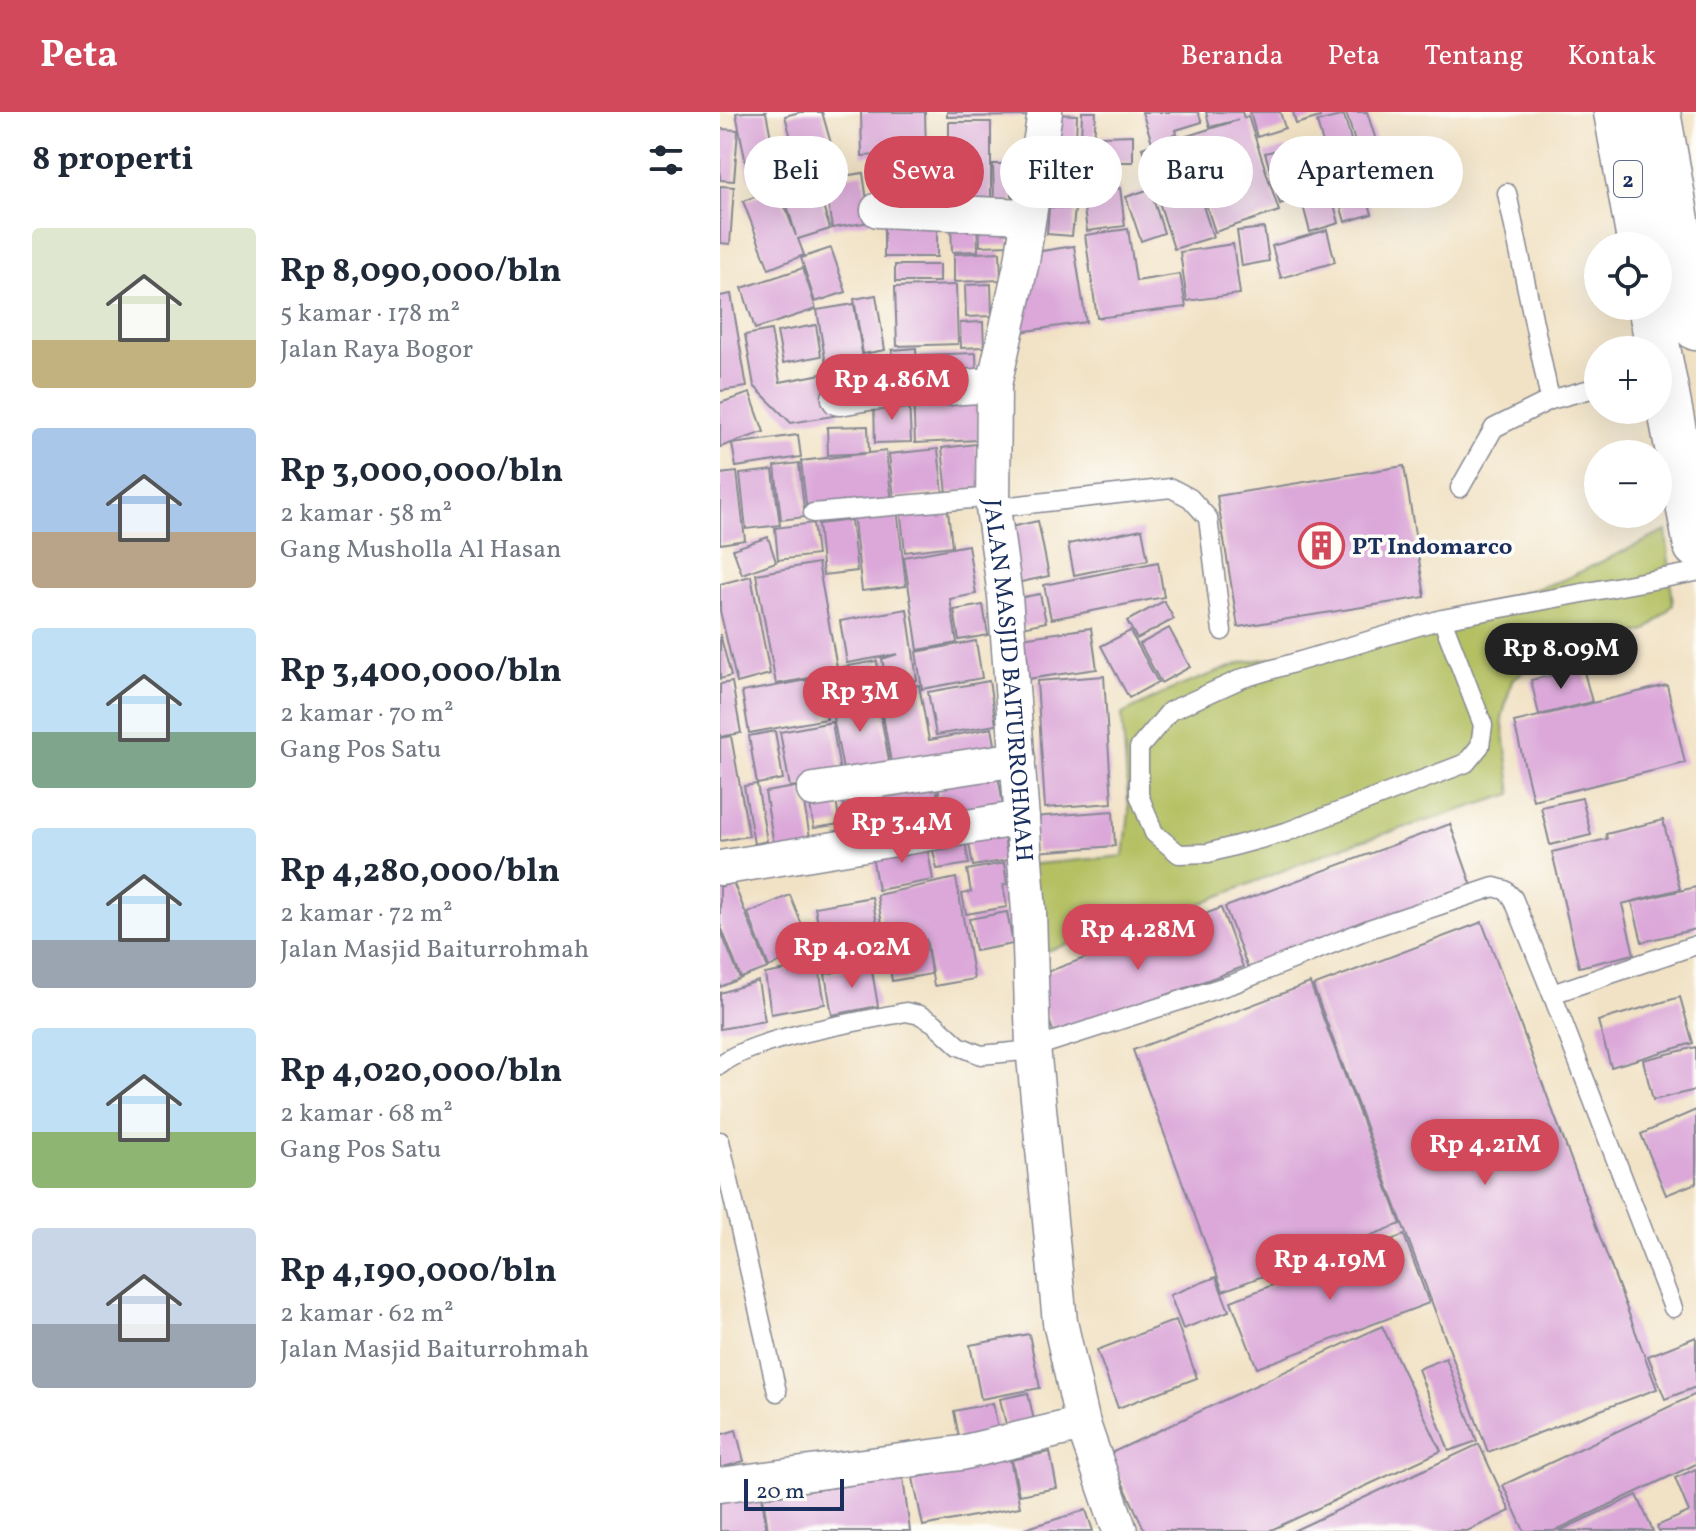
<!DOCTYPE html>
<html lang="id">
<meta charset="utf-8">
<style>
:root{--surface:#fff;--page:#f2f2f3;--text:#1f2937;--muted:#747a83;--accent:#d1495b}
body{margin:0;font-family:Vollkorn,serif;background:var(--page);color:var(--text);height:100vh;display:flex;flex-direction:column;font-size:30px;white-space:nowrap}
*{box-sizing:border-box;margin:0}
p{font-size:26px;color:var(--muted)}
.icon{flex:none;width:44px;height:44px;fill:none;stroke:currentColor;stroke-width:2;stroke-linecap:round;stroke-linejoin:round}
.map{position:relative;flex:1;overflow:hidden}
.details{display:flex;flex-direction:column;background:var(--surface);width:720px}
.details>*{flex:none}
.top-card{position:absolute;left:24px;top:24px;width:760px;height:72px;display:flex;gap:16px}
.controls{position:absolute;left:864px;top:120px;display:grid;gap:16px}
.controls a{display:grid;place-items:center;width:88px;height:88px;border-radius:50%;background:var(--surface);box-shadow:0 8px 32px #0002;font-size:40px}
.scale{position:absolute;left:24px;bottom:20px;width:100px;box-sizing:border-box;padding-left:8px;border:4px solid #1b2f5e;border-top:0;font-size:22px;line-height:28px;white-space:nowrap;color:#1b2f5e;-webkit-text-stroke:6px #fdfcf7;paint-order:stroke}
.price{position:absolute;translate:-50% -68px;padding:0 18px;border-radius:28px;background:var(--accent);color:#fff;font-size:26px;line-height:52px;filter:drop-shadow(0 2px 4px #0008)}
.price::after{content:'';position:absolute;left:50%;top:48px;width:24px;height:18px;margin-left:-12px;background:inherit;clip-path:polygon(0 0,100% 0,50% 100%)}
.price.active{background:#222;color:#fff}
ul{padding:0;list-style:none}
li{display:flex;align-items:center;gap:24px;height:200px;padding:0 32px}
li span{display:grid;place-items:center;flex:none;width:224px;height:160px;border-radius:8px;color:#555}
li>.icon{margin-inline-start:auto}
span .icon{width:96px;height:96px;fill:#fffc;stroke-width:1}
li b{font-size:34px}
h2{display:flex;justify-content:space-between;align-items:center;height:96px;padding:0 32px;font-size:34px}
.pill{padding:0 28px;border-radius:36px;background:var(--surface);box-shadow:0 8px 32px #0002;font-size:28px;line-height:72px}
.pill.active{background:var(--accent);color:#fff}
header{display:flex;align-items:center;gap:48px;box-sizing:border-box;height:112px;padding:0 40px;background:var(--accent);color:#fff}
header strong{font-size:38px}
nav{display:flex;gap:44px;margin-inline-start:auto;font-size:28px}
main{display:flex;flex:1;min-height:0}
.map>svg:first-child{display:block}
.green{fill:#b4c062;stroke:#687860;stroke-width:2}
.building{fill:#dba8d9}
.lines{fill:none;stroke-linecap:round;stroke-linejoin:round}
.service-casing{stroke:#868892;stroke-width:21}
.minor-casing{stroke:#868892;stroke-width:37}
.trunk-casing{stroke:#868892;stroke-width:47}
.service{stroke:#fff;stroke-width:18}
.minor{stroke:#fff;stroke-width:34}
.trunk{stroke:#fff;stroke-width:44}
.labels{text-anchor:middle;stroke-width:7;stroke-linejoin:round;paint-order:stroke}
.shield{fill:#fdfcf7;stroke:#5f6c8c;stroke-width:2}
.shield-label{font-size:22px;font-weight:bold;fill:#1b2f5e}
.poi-label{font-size:24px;font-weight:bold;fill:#1b2f5e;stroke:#fdfcf7;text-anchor:start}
.street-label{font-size:24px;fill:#1b2f5e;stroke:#fdfcf7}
</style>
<header>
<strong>Peta</strong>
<nav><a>Beranda</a><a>Peta</a><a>Tentang</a><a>Kontak</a></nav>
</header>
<main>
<section class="details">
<h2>8 properti<svg class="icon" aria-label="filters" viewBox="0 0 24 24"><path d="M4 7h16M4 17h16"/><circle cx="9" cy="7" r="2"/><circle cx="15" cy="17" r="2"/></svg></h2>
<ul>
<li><span style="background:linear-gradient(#dfe7d0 70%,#c2b280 0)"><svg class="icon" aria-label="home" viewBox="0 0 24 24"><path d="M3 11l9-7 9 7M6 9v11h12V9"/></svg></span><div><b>Rp 8,090,000/bln</b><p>5 kamar · 178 m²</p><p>Jalan Raya Bogor</p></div></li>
<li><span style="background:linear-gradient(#a9c7e8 65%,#b9a48a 0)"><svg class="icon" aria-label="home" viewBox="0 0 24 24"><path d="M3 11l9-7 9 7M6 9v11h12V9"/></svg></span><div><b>Rp 3,000,000/bln</b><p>2 kamar · 58 m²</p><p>Gang Musholla Al Hasan</p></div></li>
<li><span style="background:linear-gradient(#bfe0f5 65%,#7fa58c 0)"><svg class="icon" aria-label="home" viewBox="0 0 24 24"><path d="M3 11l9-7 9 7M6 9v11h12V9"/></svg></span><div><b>Rp 3,400,000/bln</b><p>2 kamar · 70 m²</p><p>Gang Pos Satu</p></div></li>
<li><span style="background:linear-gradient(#bfe0f5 70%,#9aa5b1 0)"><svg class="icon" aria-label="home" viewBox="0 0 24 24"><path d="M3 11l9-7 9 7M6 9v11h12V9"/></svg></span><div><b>Rp 4,280,000/bln</b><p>2 kamar · 72 m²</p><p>Jalan Masjid Baiturrohmah</p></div></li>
<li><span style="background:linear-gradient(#bfe0f5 65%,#8fb573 0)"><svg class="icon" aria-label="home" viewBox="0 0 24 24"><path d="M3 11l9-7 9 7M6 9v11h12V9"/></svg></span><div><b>Rp 4,020,000/bln</b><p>2 kamar · 68 m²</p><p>Gang Pos Satu</p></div></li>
<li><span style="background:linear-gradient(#c9d6e8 60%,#9aa5b1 0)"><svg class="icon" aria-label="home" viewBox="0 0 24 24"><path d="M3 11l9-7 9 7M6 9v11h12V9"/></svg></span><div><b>Rp 4,190,000/bln</b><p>2 kamar · 62 m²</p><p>Jalan Masjid Baiturrohmah</p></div></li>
</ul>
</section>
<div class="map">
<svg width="976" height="1419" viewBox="0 0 976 1419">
<rect width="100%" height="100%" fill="#fdfcf7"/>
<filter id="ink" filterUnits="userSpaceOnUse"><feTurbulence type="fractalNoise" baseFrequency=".0125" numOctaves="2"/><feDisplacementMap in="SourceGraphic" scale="16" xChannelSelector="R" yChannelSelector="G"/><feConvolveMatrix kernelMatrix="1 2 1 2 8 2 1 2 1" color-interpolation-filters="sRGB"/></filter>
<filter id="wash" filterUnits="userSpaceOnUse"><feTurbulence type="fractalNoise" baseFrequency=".006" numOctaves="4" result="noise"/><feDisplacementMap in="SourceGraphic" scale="32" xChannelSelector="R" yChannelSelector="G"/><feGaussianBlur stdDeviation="1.8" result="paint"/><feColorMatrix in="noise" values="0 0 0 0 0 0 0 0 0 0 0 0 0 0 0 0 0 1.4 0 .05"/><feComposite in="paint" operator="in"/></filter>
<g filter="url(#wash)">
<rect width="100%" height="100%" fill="#f1e2c5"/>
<polygon class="green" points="946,419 953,493 926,519 824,546 792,568 782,606 792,682 616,737 480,792 326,839 306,753 404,744 409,700 402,602 455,576 524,550 637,534 843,468"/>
<g id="blocks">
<g class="building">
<polygon points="24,0 46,0 58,62 29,67 16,1"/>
<polygon points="80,0 102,0 118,56 82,66 65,4"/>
<polygon points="141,0 205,0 206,41 142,44"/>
<polygon points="227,0 311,0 311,4 227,5"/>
<polygon points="362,0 376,0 374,29 361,29"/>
<polygon points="422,0 478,0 482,10 456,18 457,22 432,30"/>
<polygon points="486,0 522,0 524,6 528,4 559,99 495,120 464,25 518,8 490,15"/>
<polygon points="530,0 560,0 565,16 537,25"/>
<polygon points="573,0 598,0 600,5 576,12"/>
<polygon points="626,0 647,0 662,47 642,53"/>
<polygon points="327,2 357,3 356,28 326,27"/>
<polygon points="624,3 652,102 625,110 597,10"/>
<rect x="229" y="10" width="42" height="79"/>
<polygon points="0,17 18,18 14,69 0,68"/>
<polygon points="413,23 413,50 382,50 382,24"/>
<polygon points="460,24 468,48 430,60 422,36"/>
<polygon points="323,30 378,32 376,71 321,69"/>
<polygon points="566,36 570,50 600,42 609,75 560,92 545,41"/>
<polygon points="273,52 292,52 292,91 274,91"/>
<polygon points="470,53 493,125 454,137 431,65"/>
<polygon points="143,61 150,110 112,116 104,67"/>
<polygon points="219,61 220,96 162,97 162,63"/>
<polygon points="95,69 110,117 78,127 84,143 49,157 23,89 58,76 76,124 63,79"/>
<polygon points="0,74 14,75 10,132 0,131"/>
<polygon points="400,76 405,114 367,119 362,81"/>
<polygon points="430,77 444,121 421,129 406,85"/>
<polygon points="611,81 619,111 590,120 582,90"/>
<polygon points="329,95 355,97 352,124 327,122"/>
<polygon points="288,104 289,133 260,134 259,106"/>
<rect x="164" y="106" width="53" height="39"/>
<polygon points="257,106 258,139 232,140 231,107"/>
<polygon points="544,116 549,149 522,154 517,119"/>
<polygon points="408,117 416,169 460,162 466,195 377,206 365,123"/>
<polygon points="607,118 615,150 561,166 552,134"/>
<polygon points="513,132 520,182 467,189 460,140"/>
<polygon points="354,134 366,210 300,220 316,140"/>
<polygon points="111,136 126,180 95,190 81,146"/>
<polygon points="280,140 281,168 234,170 234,142"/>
<rect x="175" y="153" width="44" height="17"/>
<polygon points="83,156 96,197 35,217 22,176"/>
<polygon points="271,172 272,204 246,205 245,173"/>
<polygon points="236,173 238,232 177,234 175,175"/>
<polygon points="11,182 27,275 0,279 0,184"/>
<polygon points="156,183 165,238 143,242 134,187"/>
<polygon points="134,192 143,247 106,253 97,198"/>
<polygon points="263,210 264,235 241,236 240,211"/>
<polygon points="96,213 101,244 63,251 57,220"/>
<polygon points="51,218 60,270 112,260 119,303 71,311 34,274 25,223"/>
<polygon points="196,236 198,273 173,274 172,238"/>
<polygon points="256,241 257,273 201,275 200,243"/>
<polygon points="257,279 259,328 195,331 193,281"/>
<polygon points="30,281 44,320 0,335 0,291"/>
<polygon points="189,288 191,330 155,331 154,289"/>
<polygon points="148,314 149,341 108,343 107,315"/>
<polygon points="78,323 81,345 16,355 12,332"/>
<polygon points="256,332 262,376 227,381 222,336"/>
<polygon points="218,337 223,381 174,386 169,342"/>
<polygon points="166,339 172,390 87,400 81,349"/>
<polygon points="79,351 85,405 61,408 55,354"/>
<polygon points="684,354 705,485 518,515 497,384"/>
<polygon points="53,358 60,413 26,417 20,362"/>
<polygon points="17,360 25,428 0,432 0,362"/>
<polygon points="227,390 232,434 185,440 180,395"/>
<polygon points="177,396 186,474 142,479 133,401"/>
<polygon points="131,408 137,459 103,463 98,412"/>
<polygon points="318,409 329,464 292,472 281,417"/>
<polygon points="93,411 97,443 58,448 55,416"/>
<polygon points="422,417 428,448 354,463 348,432"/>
<polygon points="48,425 56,450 22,462 13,437"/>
<polygon points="248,433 256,482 230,487 237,531 198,538 184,445"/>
<polygon points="438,450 444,485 331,507 324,473"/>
<polygon points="98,451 118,561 56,572 36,462"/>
<polygon points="31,464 50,562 17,571 0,499 0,472"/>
<polygon points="320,482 326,510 298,516 292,487"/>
<polygon points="444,489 454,507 417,527 407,509"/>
<polygon points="263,493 268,523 239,528 234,498"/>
<polygon points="187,497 197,568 167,573 162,547 178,542 127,551 120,509"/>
<polygon points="371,516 377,557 307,567 301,526"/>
<polygon points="449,516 470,555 441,571 420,532"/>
<polygon points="410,519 438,570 409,586 381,534"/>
<polygon points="0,522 11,564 0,567"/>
<polygon points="256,529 262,566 202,577 196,540"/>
<polygon points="157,549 160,571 126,577 122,555"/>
<polygon points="863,556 872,590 819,603 811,568"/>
<polygon points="384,564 392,691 325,696 317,569"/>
<polygon points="99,566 107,607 29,621 22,580"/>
<polygon points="269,569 276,613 216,623 208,580"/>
<polygon points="12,570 21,621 0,625 0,572"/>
<polygon points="199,573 209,628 272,616 277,643 173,662 159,580"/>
<polygon points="947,573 965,651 813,688 794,610"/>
<polygon points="156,575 171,661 125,669 109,583"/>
<polygon points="112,610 121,666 70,675 60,620"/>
<polygon points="55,619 63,667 37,672 29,624"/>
<polygon points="11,624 29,724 0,729 0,626"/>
<polygon points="277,657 284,699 224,710 217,668"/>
<polygon points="214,663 222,710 130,726 121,680"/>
<polygon points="37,672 47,729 34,732 24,674"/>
<polygon points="81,674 92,737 56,744 45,680"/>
<polygon points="114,678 120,712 94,716 88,682"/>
<polygon points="862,686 871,723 830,733 821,695"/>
<polygon points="393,699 395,734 316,740 313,705"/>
<polygon points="943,708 960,777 902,792 914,842 859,855 832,740 887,727 886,722"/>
<polygon points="730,712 753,777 529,859 505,795"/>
<polygon points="282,713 288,748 253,754 247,720"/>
<polygon points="244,723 249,752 217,757 211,729"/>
<polygon points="206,728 213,768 158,778 151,738"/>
<polygon points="284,751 287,772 283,773 287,795 246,802 242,782 251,780 247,758"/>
<polygon points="236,766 254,867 214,874 206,827 211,862 172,869 157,783"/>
<polygon points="13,770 48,856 21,866 0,812 0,775"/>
<polygon points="976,775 976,817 922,830 912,790"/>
<polygon points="70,783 92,838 49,855 28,801"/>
<polygon points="152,785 163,844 105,854 95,795"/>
<polygon points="501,796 523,855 335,924 313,865"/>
<polygon points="287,800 293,832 255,839 249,807"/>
<polygon points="762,810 937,1277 768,1340 593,874"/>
<polygon points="0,817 20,867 0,875"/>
<polygon points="98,852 105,892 51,902 45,862"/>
<polygon points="151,853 158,894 112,903 105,862"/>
<polygon points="38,869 45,909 0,917 0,881"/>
<polygon points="590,871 681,1112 503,1179 413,938"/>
<polygon points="960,885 973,931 891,955 878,909"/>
<polygon points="976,935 976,978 933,988 923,948"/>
<polygon points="976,998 976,1071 946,1083 921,1022"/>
<polygon points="684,1123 709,1191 537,1256 511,1189"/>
<polygon points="496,1165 509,1199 463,1217 450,1183"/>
<polygon points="456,1208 477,1266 398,1296 377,1238"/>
<polygon points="662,1214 721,1339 549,1419 425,1419 389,1342"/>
<polygon points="309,1222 320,1276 261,1287 250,1233"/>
<polygon points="976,1225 976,1275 945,1287 928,1244"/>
<polygon points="726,1246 757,1329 729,1339 698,1257"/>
<polygon points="308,1281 316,1318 289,1325 280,1287"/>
<polygon points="976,1282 976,1352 834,1419 804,1419 783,1373"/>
<polygon points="273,1291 280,1328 241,1336 234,1299"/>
<polygon points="16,1318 24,1349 0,1356 0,1323"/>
<polygon points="759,1332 790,1399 747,1419 573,1419"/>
<polygon points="330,1340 337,1376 299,1383 292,1348"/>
<polygon points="290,1347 300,1395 203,1414 193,1366"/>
<polygon points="976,1357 976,1419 939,1419 937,1414 969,1400 955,1366"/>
<polygon points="183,1366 190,1419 48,1419 43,1385"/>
<polygon points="42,1382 46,1419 0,1419 0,1386"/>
<polygon points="917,1383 933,1419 839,1419"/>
<polygon points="366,1398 373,1419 301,1419 301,1418"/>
</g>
</g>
</g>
<g filter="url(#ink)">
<use href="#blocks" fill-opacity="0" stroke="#868892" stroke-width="2"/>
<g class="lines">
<defs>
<g id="service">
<polyline points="787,81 830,288 878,275"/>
<polyline points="740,376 774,316 830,288"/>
<polyline points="273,396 451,376 470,386 488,406 502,519"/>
<polyline points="93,401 273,385"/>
<polyline points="722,507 763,613 760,634 746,651 566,720 488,741 459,742 434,721 419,683 419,636 450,599 523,566 722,507 976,460"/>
<polyline points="832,882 953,1196"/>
<path d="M0,953C35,925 139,910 186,900L200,903L214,911L239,934L261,943L303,939L515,871L649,817L774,775L785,778L793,786L832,882L976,833"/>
<polyline points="0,1029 57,1280"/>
</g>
<g id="minor">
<path id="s1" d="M325,0L302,149L274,273L273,396L285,484L309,800L313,935L340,1210L363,1312L400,1419"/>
<polyline points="158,98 308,104"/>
<polyline points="119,286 148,281 274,273"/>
<polyline points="94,678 298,647"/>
<polyline points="0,756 302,706"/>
<polyline points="0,1373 241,1341 363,1312"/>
</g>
<g id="trunk">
<polyline points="896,0 920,134"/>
<polyline points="938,0 976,216"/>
<polyline points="930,194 976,434"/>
</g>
</defs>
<use href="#service" class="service-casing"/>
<use href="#minor" class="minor-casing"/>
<use href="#trunk" class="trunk-casing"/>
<use href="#service" class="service"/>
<use href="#minor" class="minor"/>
<use href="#trunk" class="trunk"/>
</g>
</g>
<defs>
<symbol id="building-ring" viewBox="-11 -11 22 22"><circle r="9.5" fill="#fdfcf7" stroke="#d1495b" stroke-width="1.5"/><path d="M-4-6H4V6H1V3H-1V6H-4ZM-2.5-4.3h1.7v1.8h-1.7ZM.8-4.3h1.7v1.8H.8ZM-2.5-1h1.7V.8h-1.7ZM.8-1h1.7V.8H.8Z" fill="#d1495b"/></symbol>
</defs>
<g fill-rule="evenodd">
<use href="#building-ring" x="576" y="408" width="51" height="51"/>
</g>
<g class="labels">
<rect class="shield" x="894" y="49" width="28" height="36" rx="6"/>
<g class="shield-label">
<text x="908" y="75">2</text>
</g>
<g class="poi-label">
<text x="632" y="442">PT Indomarco</text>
</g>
<g class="street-label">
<text dy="8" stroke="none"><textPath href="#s1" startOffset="574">JALAN MASJID BAITURROHMAH</textPath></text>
</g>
</g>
</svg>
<div class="controls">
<a><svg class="icon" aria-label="locate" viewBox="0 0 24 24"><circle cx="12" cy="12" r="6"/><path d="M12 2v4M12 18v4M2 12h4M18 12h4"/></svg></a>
<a>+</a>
<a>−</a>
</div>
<div class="scale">20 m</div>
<b class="price" style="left:172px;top:310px">Rp 4.86M</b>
<b class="price active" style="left:841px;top:579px">Rp 8.09M</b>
<b class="price" style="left:140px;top:622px">Rp 3M</b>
<b class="price" style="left:182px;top:753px">Rp 3.4M</b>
<b class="price" style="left:418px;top:860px">Rp 4.28M</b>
<b class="price" style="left:132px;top:878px">Rp 4.02M</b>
<b class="price" style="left:765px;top:1075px">Rp 4.21M</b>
<b class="price" style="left:610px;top:1190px">Rp 4.19M</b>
<div class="top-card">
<a class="pill">Beli</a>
<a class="pill active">Sewa</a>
<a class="pill">Filter</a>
<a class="pill">Baru</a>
<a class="pill">Apartemen</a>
</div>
</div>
</main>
